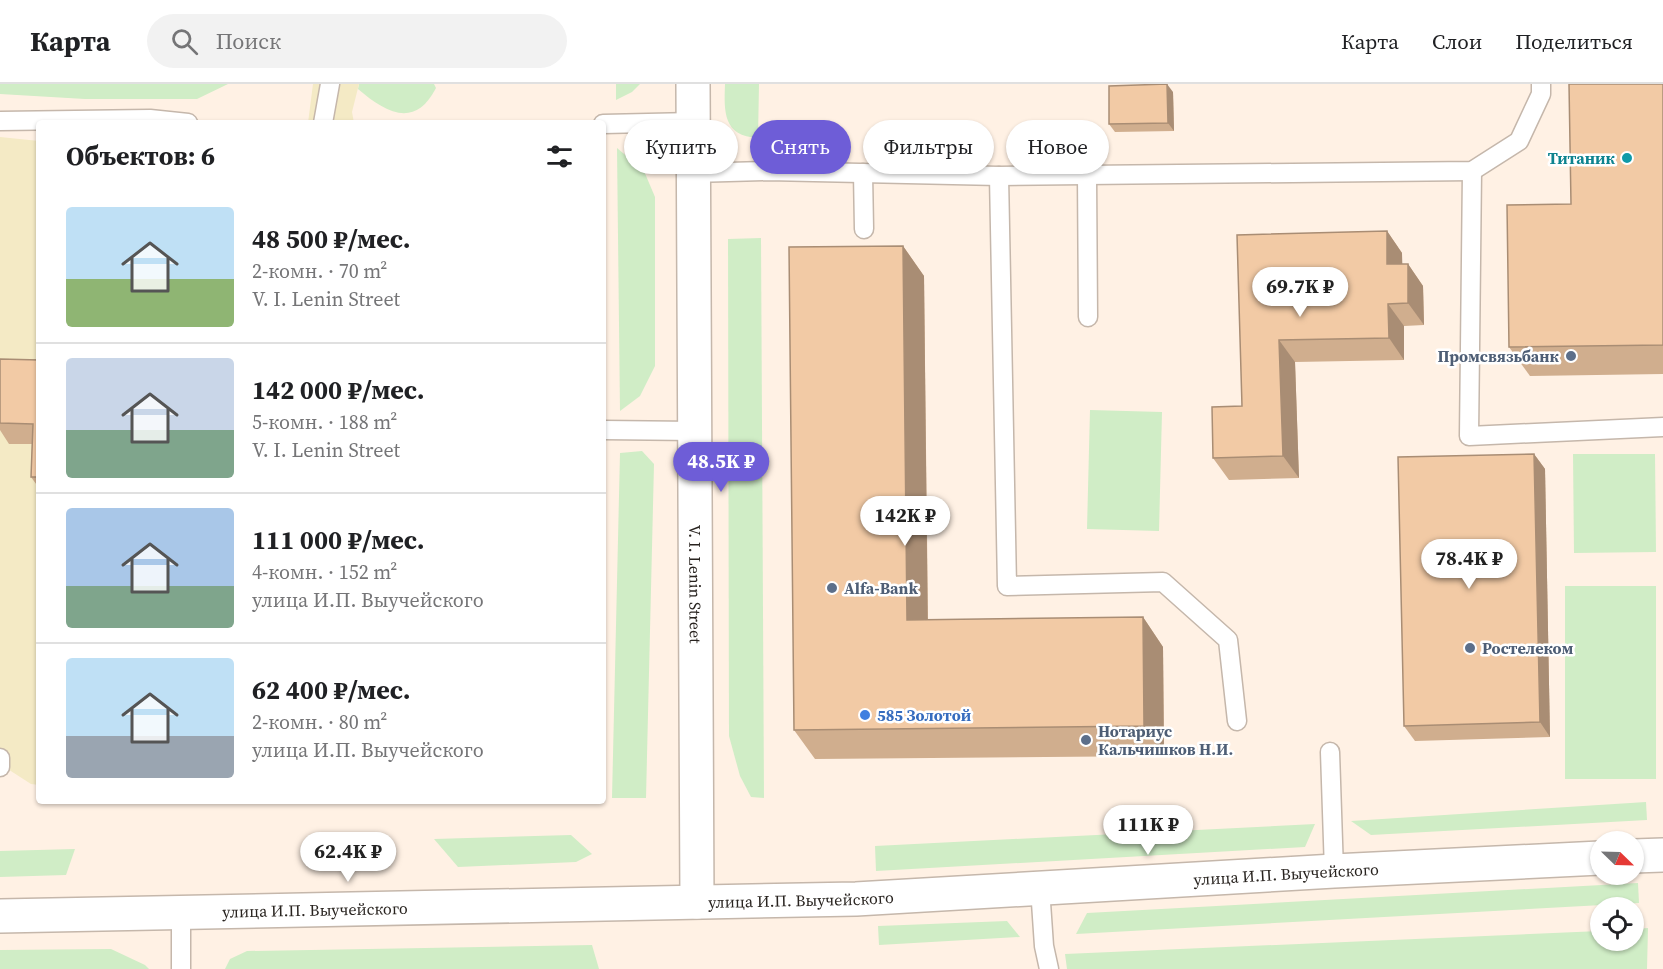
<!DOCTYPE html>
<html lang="ru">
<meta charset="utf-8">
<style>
:root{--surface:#fff;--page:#f2f2f2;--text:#202124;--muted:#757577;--line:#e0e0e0;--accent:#6e5dd7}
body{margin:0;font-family:"Source Serif 4",serif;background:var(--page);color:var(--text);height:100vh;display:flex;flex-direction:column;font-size:22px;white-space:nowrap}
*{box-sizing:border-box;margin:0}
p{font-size:20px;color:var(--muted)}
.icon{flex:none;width:33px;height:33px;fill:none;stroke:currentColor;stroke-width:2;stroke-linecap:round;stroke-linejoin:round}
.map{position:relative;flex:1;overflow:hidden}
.details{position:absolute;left:36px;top:36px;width:570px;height:684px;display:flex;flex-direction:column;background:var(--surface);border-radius:6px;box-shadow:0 2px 4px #0004}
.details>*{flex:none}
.banner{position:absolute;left:624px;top:36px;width:570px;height:54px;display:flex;gap:12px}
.needle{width:39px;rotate:113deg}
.fabs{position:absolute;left:1590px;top:747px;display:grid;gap:12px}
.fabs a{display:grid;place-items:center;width:54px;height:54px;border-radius:50%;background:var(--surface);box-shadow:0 2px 4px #0004;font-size:30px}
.price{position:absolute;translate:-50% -51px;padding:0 14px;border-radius:21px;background:#fff;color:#222;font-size:20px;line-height:39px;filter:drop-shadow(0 2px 3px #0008)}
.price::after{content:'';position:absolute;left:50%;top:36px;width:18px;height:14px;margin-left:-9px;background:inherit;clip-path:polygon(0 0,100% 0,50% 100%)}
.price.active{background:var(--accent);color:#fff}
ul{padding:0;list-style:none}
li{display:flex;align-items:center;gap:18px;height:150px;padding:0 30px}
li+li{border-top:2px solid var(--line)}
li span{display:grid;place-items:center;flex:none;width:168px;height:120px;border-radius:6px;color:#555}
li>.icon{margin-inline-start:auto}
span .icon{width:72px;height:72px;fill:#fffc;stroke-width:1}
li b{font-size:26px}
h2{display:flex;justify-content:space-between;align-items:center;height:72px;padding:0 30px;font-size:26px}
.chip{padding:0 21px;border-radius:27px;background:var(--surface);box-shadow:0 2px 4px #0004;font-size:21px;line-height:54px}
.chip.active{background:var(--accent);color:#fff}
header{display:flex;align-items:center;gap:36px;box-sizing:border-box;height:84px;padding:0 30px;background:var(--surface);border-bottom:2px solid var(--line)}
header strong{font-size:28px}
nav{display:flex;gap:33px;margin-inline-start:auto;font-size:21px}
.search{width:420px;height:54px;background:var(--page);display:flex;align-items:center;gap:15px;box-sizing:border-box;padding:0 21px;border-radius:33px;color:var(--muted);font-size:22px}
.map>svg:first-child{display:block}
.green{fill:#d0edc6}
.sand{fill:#f4eac5}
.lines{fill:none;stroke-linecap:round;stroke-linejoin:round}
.service-casing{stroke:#c5b7ab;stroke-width:21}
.secondary-casing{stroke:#c5b7ab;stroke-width:36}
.service{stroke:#fff;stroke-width:18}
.secondary{stroke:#fff;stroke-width:33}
.wall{fill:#d0ae8e}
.shaded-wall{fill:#a98d74}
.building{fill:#f2caa5;stroke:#a98d74;stroke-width:1.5}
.culture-dot{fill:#0f9aa8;stroke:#fff;stroke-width:2}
.service-dot{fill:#5c6f8a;stroke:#fff;stroke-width:2}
.shop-dot{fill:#3f7fe0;stroke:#fff;stroke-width:2}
.labels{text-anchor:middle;stroke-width:5;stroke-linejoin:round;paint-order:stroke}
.culture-label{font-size:16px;font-weight:bold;fill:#0d838f;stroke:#fff;text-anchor:end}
.service-label{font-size:16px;font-weight:bold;fill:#4e5e75;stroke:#fff;text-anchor:start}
.street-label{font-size:16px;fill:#28231f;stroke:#fff}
.shop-label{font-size:16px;font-weight:bold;fill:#366cbe;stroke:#fff;text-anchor:start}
</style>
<header>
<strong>Карта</strong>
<div class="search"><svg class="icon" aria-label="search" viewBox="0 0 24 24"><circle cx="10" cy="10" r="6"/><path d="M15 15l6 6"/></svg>Поиск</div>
<nav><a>Карта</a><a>Слои</a><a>Поделиться</a></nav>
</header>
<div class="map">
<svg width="1663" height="885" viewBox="0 0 1663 885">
<rect width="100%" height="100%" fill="#fff1e4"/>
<g class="green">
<polygon points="0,0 228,0 197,15 85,15 0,10"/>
<path d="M359,0H434L436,4C415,45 386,29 358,5Z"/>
<polygon points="616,0 640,0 632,8 616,16"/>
<path d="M725,0H759L758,54C723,52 724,28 725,0Z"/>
<polygon points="617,64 644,87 655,113 655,282 640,312 620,327"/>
<polygon points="761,154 764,714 751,713 740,692 729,652 728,155"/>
<polygon points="1090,326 1162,328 1159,447 1087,445"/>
<polygon points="642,367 654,380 646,714 612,714 620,369"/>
<polygon points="1573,370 1655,370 1656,468 1574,469"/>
<rect x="1565" y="502" width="91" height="193"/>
<polygon points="1646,718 1647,736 1371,751 1351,737"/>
<polygon points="1315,740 1305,763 876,787 875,762"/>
<polygon points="571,751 592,770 576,778 458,783 434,755"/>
<polygon points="75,765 66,791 0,793 0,767"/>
<polygon points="1638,799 1639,819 1076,850 1087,829"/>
<polygon points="1007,837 1020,853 879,861 878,842"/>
<polygon points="1648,844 1647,885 1067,885 1065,870 1600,847 1600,856 1634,856 1634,845"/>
<polygon points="592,861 599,885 225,885 230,875 247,867"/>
<polygon points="111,865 145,881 149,885 0,885 0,866"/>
</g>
<g class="sand">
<polygon points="313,0 359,0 352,28 354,39 308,39"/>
<polygon points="0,53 39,57 39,701 31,700 0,680"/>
</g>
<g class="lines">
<defs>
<g id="service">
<polyline points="0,37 150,35 188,39"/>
<polyline points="323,39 330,0"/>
<polyline points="603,40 693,38"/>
<polyline points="1472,87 1469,352 1663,343"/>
<polyline points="693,89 768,87 999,92 1472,87 1519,57 1541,10 1541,0"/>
<polyline points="863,89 864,145"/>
<polyline points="1087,91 1088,233"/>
<polyline points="999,92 1007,502 1163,498 1228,556 1237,637"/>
<polyline points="603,346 695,347"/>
<polyline points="1330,668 1334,787"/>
<polyline points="0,674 0,683"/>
<polyline points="1040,804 1044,862 1049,885"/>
<polyline points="181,828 181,885"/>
</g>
<g id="secondary">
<path id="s1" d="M693,0L697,818"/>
<polyline points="1634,772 1663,771"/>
<path id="s2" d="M0,832L856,815L1334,787L1600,774"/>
</g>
</defs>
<use href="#service" class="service-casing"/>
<use href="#secondary" class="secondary-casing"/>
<use href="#service" class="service"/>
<use href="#secondary" class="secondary"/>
</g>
<g class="wall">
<polygon points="1663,0 1663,290 1530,292 1509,263 1571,120"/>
<polygon points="1173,8 1174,47 1115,48 1109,40"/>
<polygon points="1387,147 1402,169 1402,180 1408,180 1423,202 1424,241 1404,242 1404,276 1295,278 1299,394 1229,396 1213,374 1242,322 1237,151"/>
<polygon points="903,162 924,192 928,536 1143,533 1163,563 1164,672 815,675 794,646"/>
<polygon points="0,275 39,276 39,404 31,393 32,360 9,360 0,346"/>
<polygon points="1534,370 1545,385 1550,653 1415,657 1404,642"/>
</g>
<g class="shaded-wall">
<polygon points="1167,0 1173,8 1174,47 1168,39"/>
<polygon points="1387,147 1402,169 1403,202 1387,180"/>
<polygon points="903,162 924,192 928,565 907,536"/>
<polygon points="1408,180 1423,202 1424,241 1408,219"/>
<polygon points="1388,220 1404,242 1404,276 1389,254"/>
<polygon points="1279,256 1295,278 1299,394 1283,372"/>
<polygon points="1534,370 1545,385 1550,653 1540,638"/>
<polygon points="1143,533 1163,563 1164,672 1144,642"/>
</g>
<g class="building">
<polygon points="1167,0 1168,39 1109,40 1109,2"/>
<polygon points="1569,0 1663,0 1663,261 1509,263 1507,121 1571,120"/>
<polygon points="1387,147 1387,180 1408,180 1408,219 1388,220 1389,254 1279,256 1283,372 1213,374 1212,323 1242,322 1237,151"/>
<polygon points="903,162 907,536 1143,533 1144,642 794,646 789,163"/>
<polygon points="0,275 39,276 39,393 31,393 33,340 0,339"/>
<polygon points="1534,370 1540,638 1404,642 1398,373"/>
</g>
<circle class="culture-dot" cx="1627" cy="74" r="6"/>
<g class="service-dot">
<circle cx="1571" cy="272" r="6"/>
<circle cx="832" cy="504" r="6"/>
<circle cx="1470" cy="564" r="6"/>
<circle cx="1086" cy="656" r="6"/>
</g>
<circle class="shop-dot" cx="865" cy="631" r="6"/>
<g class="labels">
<g class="culture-label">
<text x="1615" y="80">Титаник</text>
</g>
<g class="service-label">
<text x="1559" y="278" text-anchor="end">Промсвязьбанк</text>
<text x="844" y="510">Alfa-Bank</text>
<text x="1482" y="570">Ростелеком</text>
<text x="1098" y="653">Нотариус<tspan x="1098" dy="18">Кальчишков Н.И.</tspan></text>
</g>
<g class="street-label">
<text dy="6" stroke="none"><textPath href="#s1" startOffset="500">V. I. Lenin Street</textPath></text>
<text dy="6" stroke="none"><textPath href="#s2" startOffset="1287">улица И.П. Выучейского</textPath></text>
<text dy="6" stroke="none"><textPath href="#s2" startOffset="801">улица И.П. Выучейского</textPath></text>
<text dy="6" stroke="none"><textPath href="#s2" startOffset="315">улица И.П. Выучейского</textPath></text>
</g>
<g class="shop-label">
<text x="877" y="637">585 Золотой</text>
</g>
</g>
</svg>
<div class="fabs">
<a><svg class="needle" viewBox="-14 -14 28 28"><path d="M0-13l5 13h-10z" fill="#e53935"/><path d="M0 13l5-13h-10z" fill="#757577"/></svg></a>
<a><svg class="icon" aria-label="locate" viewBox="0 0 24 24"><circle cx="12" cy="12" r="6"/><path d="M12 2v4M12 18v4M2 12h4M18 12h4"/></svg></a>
</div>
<b class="price" style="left:1300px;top:234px">69.7K ₽</b>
<b class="price active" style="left:721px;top:409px">48.5K ₽</b>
<b class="price" style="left:905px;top:463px">142K ₽</b>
<b class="price" style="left:1469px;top:506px">78.4K ₽</b>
<b class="price" style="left:1148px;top:772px">111K ₽</b>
<b class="price" style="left:348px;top:799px">62.4K ₽</b>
<div class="banner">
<a class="chip">Купить</a>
<a class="chip active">Снять</a>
<a class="chip">Фильтры</a>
<a class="chip">Новое</a>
</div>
<section class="details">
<h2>Объектов: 6<svg class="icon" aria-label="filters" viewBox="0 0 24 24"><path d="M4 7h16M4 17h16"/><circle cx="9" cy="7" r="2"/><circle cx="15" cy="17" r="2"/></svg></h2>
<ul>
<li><span style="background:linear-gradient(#bfe0f5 60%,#8fb573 0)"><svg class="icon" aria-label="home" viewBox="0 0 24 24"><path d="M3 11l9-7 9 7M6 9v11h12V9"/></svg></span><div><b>48 500 ₽/мес.</b><p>2-комн. · 70 m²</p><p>V. I. Lenin Street</p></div></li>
<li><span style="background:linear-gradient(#c9d6e8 60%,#7fa58c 0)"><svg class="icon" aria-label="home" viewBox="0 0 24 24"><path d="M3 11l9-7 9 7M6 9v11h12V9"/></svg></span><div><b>142 000 ₽/мес.</b><p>5-комн. · 188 m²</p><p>V. I. Lenin Street</p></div></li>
<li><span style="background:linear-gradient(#a9c7e8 65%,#7fa58c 0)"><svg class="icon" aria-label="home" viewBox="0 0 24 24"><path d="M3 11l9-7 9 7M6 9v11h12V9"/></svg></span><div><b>111 000 ₽/мес.</b><p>4-комн. · 152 m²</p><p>улица И.П. Выучейского</p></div></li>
<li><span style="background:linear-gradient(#bfe0f5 65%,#9aa5b1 0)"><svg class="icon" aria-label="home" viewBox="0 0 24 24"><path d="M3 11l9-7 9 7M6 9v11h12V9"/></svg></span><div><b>62 400 ₽/мес.</b><p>2-комн. · 80 m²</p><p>улица И.П. Выучейского</p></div></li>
</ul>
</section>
</div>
